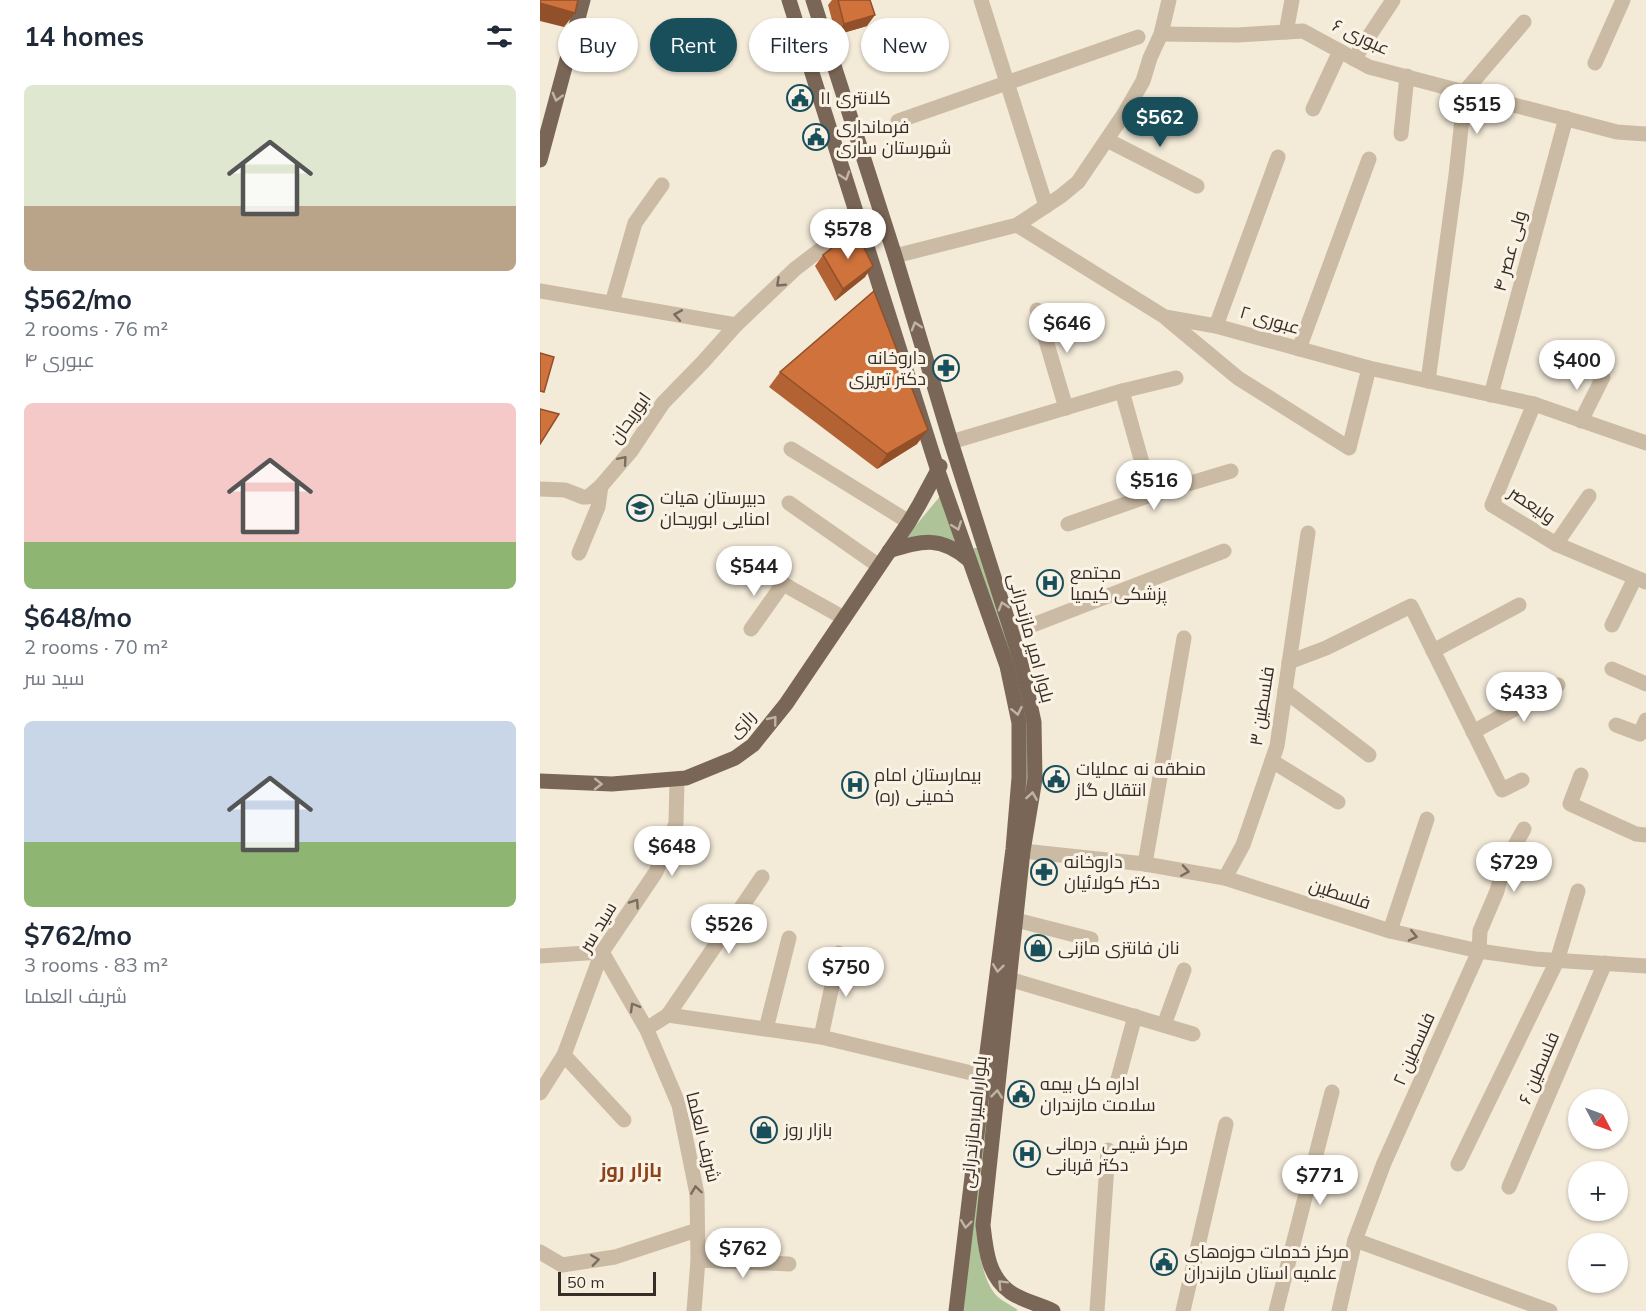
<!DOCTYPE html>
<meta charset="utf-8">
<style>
:root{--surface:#fff;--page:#f6f6f7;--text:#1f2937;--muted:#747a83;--accent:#194e5b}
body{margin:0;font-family:Mulish,Cairo,sans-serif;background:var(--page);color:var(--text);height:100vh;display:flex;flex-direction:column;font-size:22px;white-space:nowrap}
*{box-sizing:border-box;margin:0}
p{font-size:20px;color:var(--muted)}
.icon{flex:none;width:33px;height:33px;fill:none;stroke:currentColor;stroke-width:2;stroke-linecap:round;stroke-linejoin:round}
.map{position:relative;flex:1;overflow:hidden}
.side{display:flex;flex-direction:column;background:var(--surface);width:540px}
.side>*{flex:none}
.top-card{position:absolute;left:18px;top:18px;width:570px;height:54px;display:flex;gap:12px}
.needle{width:39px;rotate:131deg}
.tools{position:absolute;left:1028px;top:1089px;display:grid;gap:12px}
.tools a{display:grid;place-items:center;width:60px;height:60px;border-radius:50%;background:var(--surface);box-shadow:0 2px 4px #0004;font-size:30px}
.scale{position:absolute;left:18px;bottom:15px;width:98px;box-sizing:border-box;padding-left:6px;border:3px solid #372d26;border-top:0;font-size:16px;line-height:21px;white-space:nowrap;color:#372d26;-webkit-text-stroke:4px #faf3e5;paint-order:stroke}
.price{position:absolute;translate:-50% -51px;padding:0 14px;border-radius:21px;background:#fff;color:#222;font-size:20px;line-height:39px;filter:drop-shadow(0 2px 3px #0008)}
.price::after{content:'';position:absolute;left:50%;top:36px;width:18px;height:14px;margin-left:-9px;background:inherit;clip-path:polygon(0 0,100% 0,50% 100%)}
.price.active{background:var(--accent);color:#fff}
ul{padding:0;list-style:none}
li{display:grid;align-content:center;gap:12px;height:318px;padding:0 24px}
li span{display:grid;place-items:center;height:186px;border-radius:9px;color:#555}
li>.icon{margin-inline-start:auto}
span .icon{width:108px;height:108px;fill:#fffc;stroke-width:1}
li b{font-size:26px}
h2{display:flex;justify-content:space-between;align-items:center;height:72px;padding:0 24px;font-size:26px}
.pill{padding:0 21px;border-radius:27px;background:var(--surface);box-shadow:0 2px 4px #0004;font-size:21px;line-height:54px}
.pill.active{background:var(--accent);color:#fff}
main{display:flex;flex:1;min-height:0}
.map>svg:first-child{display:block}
.green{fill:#afc398}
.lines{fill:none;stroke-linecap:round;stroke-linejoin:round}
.minor{stroke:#ccbba4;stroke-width:15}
.major{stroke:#7a6656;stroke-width:15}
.wall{fill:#b26233}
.shaded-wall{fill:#915029}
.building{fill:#cf723b;stroke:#915029;stroke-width:1.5}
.oneway{stroke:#c0b4a5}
.oneway2{stroke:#7a6d5f}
.labels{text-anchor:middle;stroke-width:6;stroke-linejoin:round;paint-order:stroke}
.street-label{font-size:18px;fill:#372d26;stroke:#faf3e5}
.poi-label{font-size:18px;fill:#372d26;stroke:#faf3e5;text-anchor:start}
.neighbourhood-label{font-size:20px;font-weight:bold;fill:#8b4319;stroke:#faf3e5}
</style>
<main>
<section class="side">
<h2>14 homes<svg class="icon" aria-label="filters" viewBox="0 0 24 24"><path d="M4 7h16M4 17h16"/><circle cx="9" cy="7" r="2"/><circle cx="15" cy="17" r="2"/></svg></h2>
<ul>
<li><span style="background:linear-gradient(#dfe7d0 65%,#b9a48a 0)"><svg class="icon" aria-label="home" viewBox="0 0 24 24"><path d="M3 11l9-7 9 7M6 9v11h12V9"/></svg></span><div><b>$562/mo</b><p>2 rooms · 76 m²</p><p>عبوری ۴</p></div></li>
<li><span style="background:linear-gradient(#f6c9c9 75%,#8fb573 0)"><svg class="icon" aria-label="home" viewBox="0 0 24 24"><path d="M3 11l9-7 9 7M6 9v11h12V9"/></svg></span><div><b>$648/mo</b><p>2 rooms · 70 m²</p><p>سید سر</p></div></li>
<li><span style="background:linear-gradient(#c9d6e8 65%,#8fb573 0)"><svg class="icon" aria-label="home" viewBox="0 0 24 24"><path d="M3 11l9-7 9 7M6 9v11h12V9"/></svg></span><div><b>$762/mo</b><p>3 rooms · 83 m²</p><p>شریف العلما</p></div></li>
</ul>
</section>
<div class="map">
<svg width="1106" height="1311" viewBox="0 0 1106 1311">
<rect width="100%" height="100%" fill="#f3ead8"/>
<g class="green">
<polygon points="402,494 419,544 362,542"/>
<path d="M434,548H440L491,723L490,786L438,1222C439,1245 440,1275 455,1294C461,1301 471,1305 478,1310L476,1311H420L483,759L431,553Z"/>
</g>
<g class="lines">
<g class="minor">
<polyline points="441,0 506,206"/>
<polyline points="746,32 752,0"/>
<polyline points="621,34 697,35 763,31 829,67 1077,132 1106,134"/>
<polyline points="814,59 853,0"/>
<polyline points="1055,63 1083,0"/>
<polyline points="773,109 800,51"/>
<polyline points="358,121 598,37"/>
<polyline points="861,134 867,76"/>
<polyline points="567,140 657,186"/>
<polyline points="477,225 625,317 676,326 829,368 994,404 1106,443"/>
<polyline points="355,256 477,225 521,196 538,182 584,114 603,81 610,58 621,34 629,0"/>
<polyline points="0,291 196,325"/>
<polyline points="72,303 95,223 122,185"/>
<polyline points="497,310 526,408"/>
<polyline points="627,319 698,378 809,448 829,368"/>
<polyline points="676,326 738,157"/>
<polyline points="759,349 829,159"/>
<polyline points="888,381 916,175 925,91 984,22"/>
<polyline points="582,391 611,495"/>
<polyline points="951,395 1026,118"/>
<polyline points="994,404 952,505 1016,544 1106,582"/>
<polyline points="1041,421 1063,377"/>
<polyline points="411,442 582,391 636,378"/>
<polyline points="251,449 369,522"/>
<polyline points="0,489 25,490 43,497 48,497 61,486 91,451 123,403 163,362 196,325 255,269 319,220"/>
<polyline points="249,503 339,566"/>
<polyline points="528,524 611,495 691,471"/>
<polyline points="1016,544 1049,496"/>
<polyline points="39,553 58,507 61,486"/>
<polyline points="198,555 252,589 304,618"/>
<polyline points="1072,625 1095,578"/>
<polyline points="211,629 243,584"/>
<polyline points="472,633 684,551"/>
<polyline points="893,651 979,605"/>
<polyline points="749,662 786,648 871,606 962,790 982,780"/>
<polyline points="1072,669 1106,684"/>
<polyline points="745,691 829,755"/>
<polyline points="1076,725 1100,734 1106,720"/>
<polyline points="933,732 1018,685"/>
<polyline points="732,761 798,802"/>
<polyline points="1041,775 1030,804 1096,834 1106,835"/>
<polyline points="483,851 605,864 685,878 850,931 939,951 995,959 1106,966"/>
<polyline points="605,864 644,638"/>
<polyline points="685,878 703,845 737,746 768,533"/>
<polyline points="476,920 551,939"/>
<polyline points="850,931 887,819"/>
<polyline points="62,952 107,1030 139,1105 157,1194 158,1260 154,1311"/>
<polyline points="0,956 62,952"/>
<polyline points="469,979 653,1034"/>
<polyline points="128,1015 222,877"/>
<polyline points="114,1024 128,1015 281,1037 444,1076"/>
<polyline points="624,1025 644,970"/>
<polyline points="226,1029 249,938"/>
<polyline points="281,1037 299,953"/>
<polyline points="24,1055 84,1120"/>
<polyline points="577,1083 595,1016"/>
<polyline points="0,1093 24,1055 62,952 116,872 136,823 137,779"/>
<polyline points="918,1164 1017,961 1038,891"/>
<polyline points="969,1187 1065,963"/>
<polyline points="815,1240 1010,1311"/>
<polyline points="0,1252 22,1265 75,1257 157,1230"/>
<polyline points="158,1260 249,1264"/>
<polyline points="557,1311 568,1150"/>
<polyline points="643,1311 686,1124"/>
<polyline points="736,1311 792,1092"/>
<polyline points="799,1311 815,1240 844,1163 939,951 940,931 957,891 963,867 984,829"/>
</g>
<g class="major">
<polyline points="249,0 398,471 467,666 479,723 479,778 473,849 444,1076 416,1311"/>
<path d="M273,0L355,256L411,442L481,662L494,722L495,779L483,851L443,1225C446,1251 448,1276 470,1292C483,1301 499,1304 513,1311"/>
<polyline points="0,160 43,0"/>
<path d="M349,551C382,540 401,536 429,560"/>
<polyline points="0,781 72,784 146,778 195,758 213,745 246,704 369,522 379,505 400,466"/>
</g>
</g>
<g class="wall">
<polygon points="292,0 330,0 327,26 296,35 288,5"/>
<polygon points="283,255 325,277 295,301 275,266"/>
<polygon points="240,372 377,444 337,469 229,387"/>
</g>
<g class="shaded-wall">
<polygon points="0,3 35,13 24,27 0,21"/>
<polygon points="335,15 327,26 296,35 304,24"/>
<polygon points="333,266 325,277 295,301 303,289"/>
<polygon points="388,430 377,444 337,469 347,454"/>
</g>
<g class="building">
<polygon points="0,0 38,0 35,13 0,3"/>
<polygon points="298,0 330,0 335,15 304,24"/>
<polygon points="315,230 333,266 303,289 283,255"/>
<polygon points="334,291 388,430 347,454 240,372"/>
<polygon points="0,353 14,357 4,392 0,391"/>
<polygon points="0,409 19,414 0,444"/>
</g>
<defs><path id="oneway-chevron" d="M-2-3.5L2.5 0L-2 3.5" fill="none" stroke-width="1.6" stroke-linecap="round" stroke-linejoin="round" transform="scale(1.5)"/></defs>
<g class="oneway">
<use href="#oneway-chevron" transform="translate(17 97) rotate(105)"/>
<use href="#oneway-chevron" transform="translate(305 176) rotate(72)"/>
<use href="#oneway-chevron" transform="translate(376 326) rotate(-107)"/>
<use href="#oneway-chevron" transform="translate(417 526) rotate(70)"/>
<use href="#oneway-chevron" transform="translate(463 606) rotate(-107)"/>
<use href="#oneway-chevron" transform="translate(477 711) rotate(78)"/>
<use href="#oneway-chevron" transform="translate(233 720) rotate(-51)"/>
<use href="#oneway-chevron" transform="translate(58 784) rotate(1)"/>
<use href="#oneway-chevron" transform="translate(492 796) rotate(-81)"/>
<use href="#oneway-chevron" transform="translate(458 968) rotate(97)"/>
<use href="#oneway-chevron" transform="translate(457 1094) rotate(-84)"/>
<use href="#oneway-chevron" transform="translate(426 1224) rotate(97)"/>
<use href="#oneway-chevron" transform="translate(462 1284) rotate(-135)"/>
</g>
<g class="oneway2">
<use href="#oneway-chevron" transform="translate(240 283) rotate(137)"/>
<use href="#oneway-chevron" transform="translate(138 315) rotate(-170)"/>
<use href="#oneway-chevron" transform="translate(83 460) rotate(-49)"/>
<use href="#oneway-chevron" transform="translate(645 871) rotate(9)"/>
<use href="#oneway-chevron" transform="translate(95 903) rotate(-56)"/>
<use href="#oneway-chevron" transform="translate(873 936) rotate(13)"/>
<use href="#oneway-chevron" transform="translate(94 1007) rotate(-120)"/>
<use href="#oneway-chevron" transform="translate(156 1190) rotate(-98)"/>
<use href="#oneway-chevron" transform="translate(55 1260) rotate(-8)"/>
</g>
<defs>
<symbol id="civic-ring" viewBox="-11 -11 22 22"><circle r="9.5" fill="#faf3e5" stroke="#194e5b" stroke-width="1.5"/><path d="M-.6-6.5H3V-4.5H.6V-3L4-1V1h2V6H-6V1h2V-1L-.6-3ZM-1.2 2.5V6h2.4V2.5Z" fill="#194e5b"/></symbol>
<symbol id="pharmacy-ring" viewBox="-11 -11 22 22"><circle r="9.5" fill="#faf3e5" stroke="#194e5b" stroke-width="1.5"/><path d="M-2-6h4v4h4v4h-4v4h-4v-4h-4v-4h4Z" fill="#194e5b"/></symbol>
<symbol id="school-ring" viewBox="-11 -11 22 22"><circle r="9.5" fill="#faf3e5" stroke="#194e5b" stroke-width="1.5"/><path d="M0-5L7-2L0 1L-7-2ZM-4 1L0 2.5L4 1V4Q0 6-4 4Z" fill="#194e5b"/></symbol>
<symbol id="hospital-ring" viewBox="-11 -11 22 22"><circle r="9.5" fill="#faf3e5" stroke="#194e5b" stroke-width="1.5"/><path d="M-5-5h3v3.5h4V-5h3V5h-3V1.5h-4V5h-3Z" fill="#194e5b"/></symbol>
<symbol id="shop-ring" viewBox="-11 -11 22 22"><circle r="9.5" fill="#faf3e5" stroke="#194e5b" stroke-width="1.5"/><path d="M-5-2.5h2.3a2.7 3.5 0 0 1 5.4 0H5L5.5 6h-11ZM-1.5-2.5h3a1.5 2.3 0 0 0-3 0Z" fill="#194e5b"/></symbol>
</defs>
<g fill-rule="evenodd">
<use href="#civic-ring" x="245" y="83" width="30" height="30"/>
<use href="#civic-ring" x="261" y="122" width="30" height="30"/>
<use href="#pharmacy-ring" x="391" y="353" width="30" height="30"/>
<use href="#school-ring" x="85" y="493" width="30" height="30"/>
<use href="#hospital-ring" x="495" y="568" width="30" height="30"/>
<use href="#civic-ring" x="501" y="764" width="30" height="30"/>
<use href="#hospital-ring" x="300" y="770" width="30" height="30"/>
<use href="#pharmacy-ring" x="489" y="857" width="30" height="30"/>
<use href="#shop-ring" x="483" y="933" width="30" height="30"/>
<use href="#civic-ring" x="466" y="1079" width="30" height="30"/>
<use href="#shop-ring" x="209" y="1115" width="30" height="30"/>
<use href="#hospital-ring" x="472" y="1139" width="30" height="30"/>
<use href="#civic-ring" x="609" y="1247" width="30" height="30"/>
</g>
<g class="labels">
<g class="street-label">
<text transform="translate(821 37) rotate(25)" y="6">عبوری ۶</text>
<text transform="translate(970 251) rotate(-75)" y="6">ولی عصر ۴</text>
<text transform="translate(730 320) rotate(16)" y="6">عبوری ۲</text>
<text transform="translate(90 418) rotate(-55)" y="6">ابوریحان</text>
<text transform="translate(992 505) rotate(34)" y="6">ولیعصر</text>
<text transform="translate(491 638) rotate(75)" y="6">بلوار امیر مازندرانی</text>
<text transform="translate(722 706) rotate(-81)" y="6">فلسطین ۳</text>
<text transform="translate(202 724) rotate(-46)" y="6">رازی</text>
<text transform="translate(800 894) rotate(18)" y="6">فلسطین</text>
<text transform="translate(58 927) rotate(-59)" y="6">سید سر</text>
<text transform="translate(874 1049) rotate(-66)" y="6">فلسطین ۲</text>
<text transform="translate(999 1068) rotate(-67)" y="6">فلسطین ۶</text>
<text transform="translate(434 1122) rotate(-84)" y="6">بلوار امیر مازندرانی</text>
<text transform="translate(163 1137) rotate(76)" y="6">شریف العلما</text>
</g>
<g class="poi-label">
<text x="280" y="104">کلانتری ۱۱</text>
<text x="296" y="133">فرمانداری<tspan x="296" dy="21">شهرستان ساری</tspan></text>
<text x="386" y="364" text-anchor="end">داروخانه<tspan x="386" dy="21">دکتر تبریزی</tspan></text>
<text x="120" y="504">دبیرستان هیات<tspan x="120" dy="21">امنایی ابوریحان</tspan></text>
<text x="530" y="579">مجتمع<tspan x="530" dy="21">پزشکی کیمیا</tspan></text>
<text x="536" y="775">منطقه نه عملیات<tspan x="536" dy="21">انتقال گاز</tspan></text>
<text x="334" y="781">بیمارستان امام<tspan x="334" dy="21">خمینی (ره)</tspan></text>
<text x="524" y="868">داروخانه<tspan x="524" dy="21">دکتر کولائیان</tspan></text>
<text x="518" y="954">نان فانتزی مازنی</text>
<text x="500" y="1090">اداره کل بیمه<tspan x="500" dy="21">سلامت مازندران</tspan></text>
<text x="244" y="1136">بازار روز</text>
<text x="506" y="1150">مرکز شیمی درمانی<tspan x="506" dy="21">دکتر قربانی</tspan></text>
<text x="644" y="1258">مرکز خدمات حوزه‌های<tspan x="644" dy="21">علمیه استان مازندران</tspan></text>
</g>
<g class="neighbourhood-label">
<text x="91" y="1177">بازار روز</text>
</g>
</g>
</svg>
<div class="tools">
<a><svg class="needle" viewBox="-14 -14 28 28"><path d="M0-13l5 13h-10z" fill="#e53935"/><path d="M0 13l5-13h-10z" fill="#747a83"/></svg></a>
<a>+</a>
<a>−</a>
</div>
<div class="scale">50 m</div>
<b class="price" style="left:937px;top:135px">$515</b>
<b class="price active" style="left:620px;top:148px">$562</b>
<b class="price" style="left:308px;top:260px">$578</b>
<b class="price" style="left:527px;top:354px">$646</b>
<b class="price" style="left:1037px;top:391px">$400</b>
<b class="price" style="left:614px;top:511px">$516</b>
<b class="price" style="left:214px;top:597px">$544</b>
<b class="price" style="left:984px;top:723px">$433</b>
<b class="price" style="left:132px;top:877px">$648</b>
<b class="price" style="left:974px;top:893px">$729</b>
<b class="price" style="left:189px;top:955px">$526</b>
<b class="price" style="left:306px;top:998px">$750</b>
<b class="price" style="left:780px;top:1206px">$771</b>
<b class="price" style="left:203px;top:1279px">$762</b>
<div class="top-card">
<a class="pill">Buy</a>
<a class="pill active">Rent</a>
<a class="pill">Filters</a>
<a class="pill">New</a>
</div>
</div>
</main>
